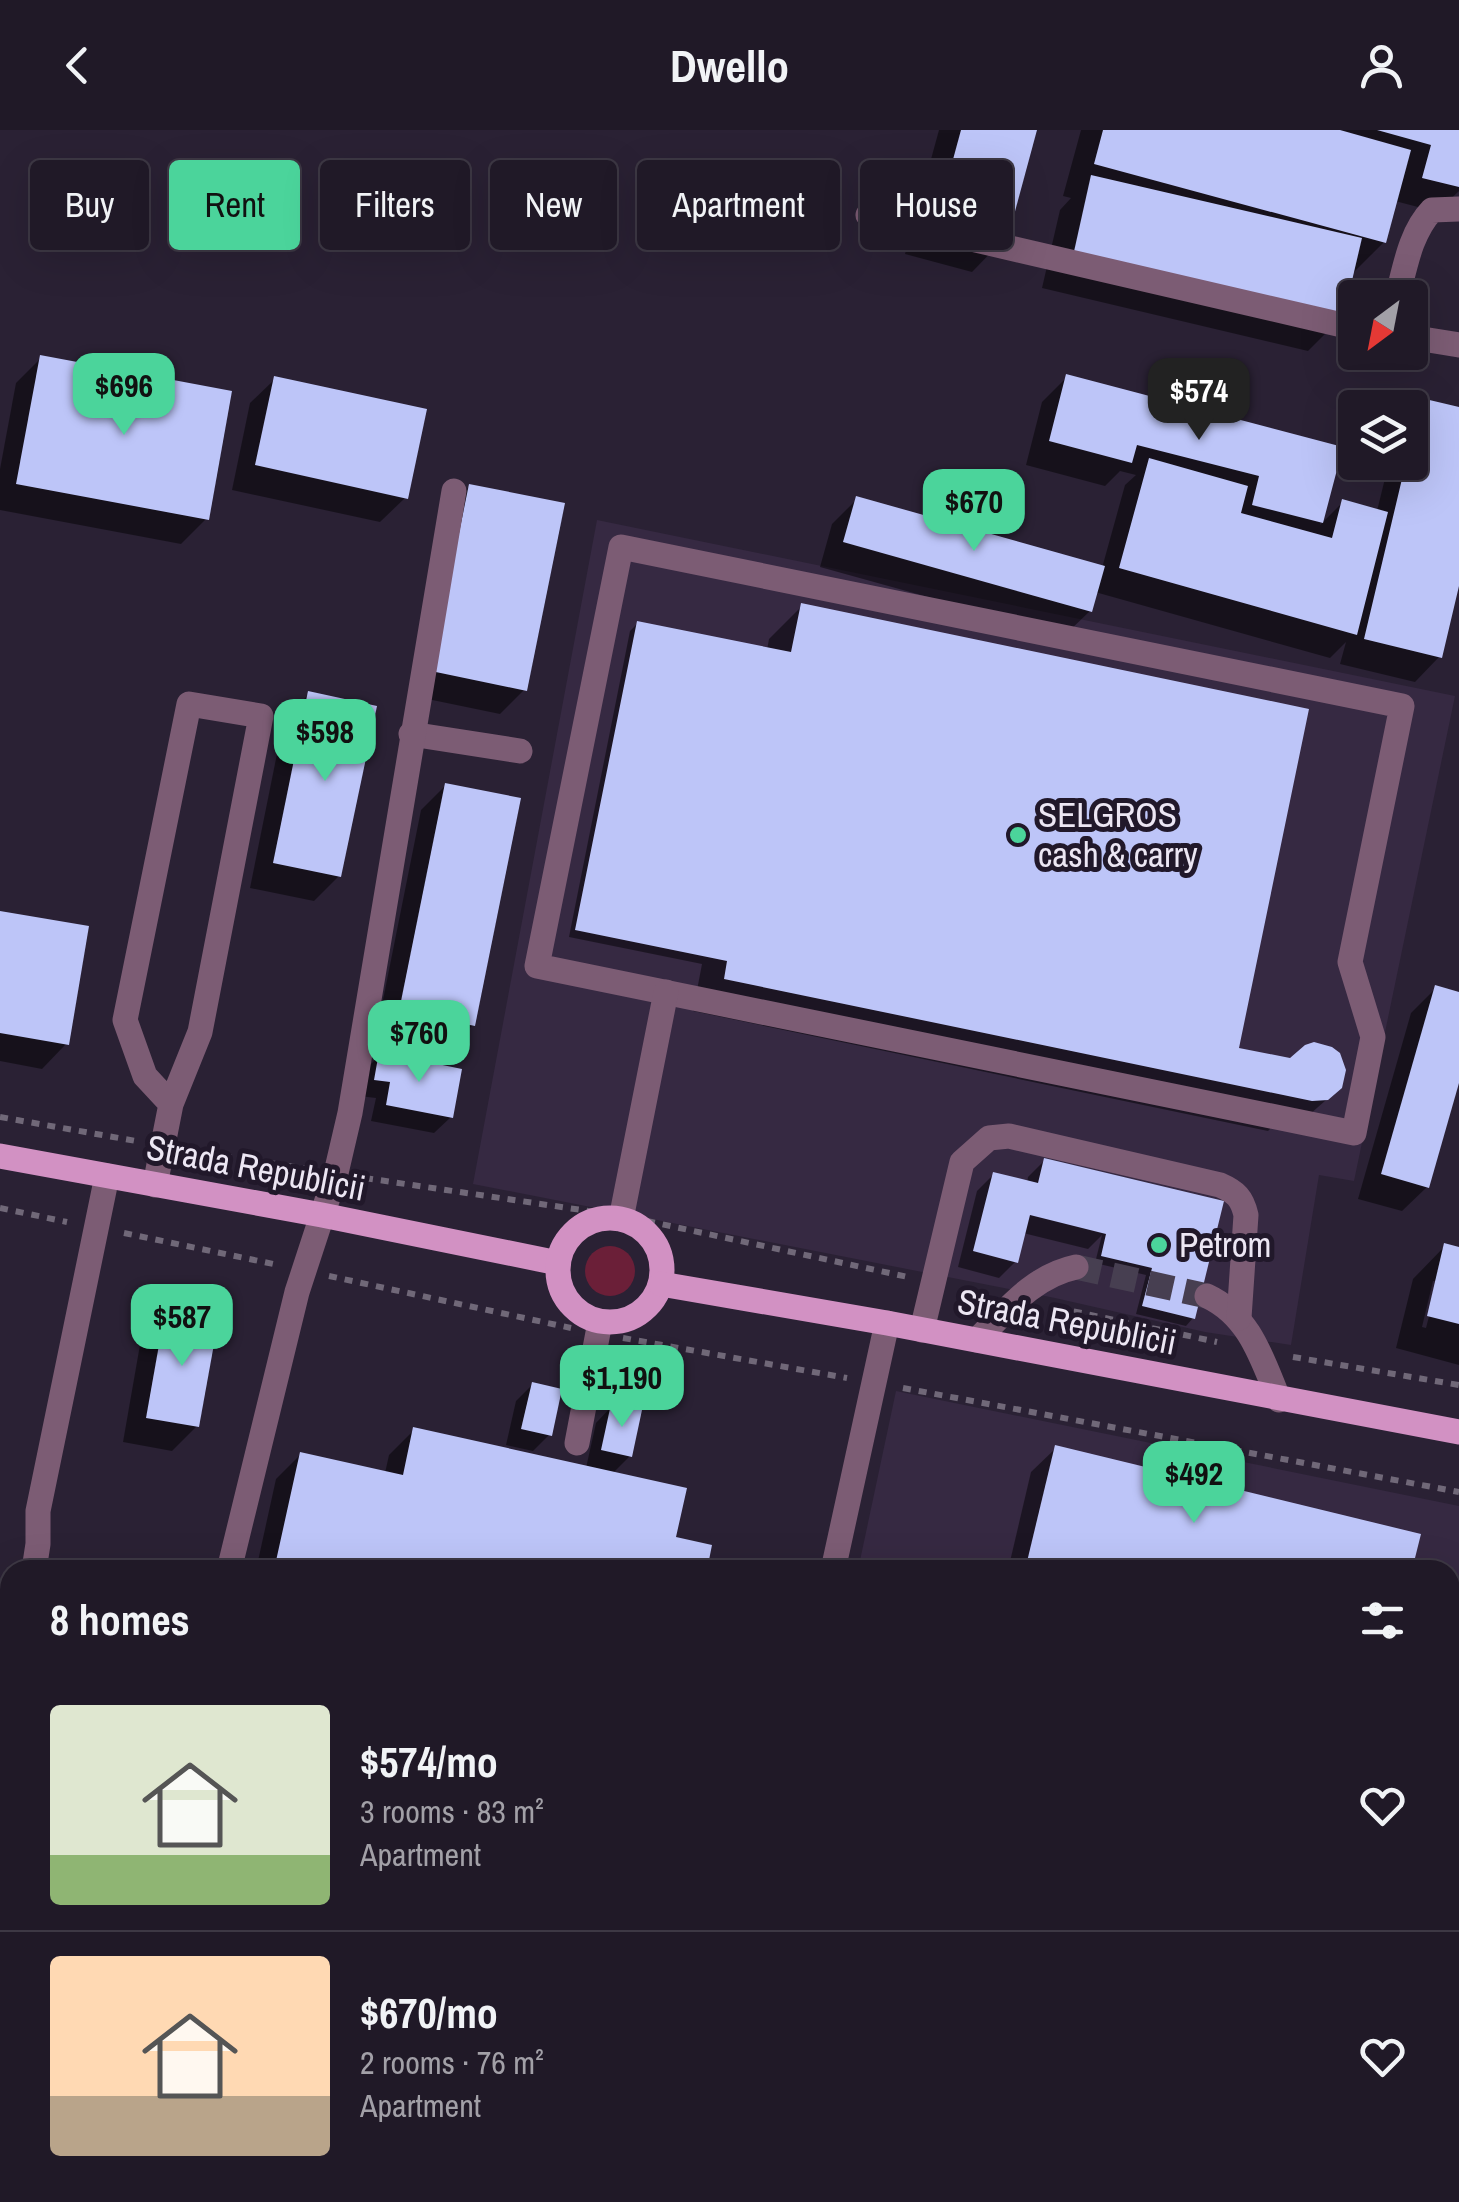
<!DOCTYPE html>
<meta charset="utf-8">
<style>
:root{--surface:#201927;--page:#2d2633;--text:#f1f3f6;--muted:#a2a0a7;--line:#3d3844;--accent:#4bd49b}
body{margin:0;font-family:"Archivo Narrow",sans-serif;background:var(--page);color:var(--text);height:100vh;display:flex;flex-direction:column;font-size:38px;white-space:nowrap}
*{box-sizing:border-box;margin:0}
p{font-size:32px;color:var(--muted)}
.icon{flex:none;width:55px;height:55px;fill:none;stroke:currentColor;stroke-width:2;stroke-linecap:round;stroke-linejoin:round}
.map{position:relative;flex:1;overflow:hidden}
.panel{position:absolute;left:0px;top:1430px;width:1460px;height:642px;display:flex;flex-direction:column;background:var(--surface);border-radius:30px 30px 0 0;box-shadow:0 10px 40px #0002,0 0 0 2px var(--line)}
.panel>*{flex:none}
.guide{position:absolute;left:30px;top:30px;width:1400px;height:90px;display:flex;gap:20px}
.needle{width:65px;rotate:212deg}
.tools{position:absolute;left:1338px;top:150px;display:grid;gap:20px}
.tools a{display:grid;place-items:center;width:90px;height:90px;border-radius:10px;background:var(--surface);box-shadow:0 10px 40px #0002,0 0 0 2px var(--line);font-size:50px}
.price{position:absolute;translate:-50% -85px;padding:0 22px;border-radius:20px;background:var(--accent);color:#111;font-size:32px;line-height:65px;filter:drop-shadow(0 2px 5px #0008)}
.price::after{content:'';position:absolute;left:50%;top:60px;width:30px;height:22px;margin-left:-15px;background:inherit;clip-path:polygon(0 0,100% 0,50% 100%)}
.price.current{background:#222;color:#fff}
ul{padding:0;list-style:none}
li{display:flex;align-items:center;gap:30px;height:250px;padding:0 50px}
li+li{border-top:2px solid var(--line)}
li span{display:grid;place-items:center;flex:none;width:280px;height:200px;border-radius:10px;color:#555}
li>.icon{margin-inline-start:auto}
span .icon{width:120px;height:120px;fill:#fffc;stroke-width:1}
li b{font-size:42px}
h2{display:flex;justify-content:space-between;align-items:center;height:120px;padding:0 50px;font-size:42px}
.tag{padding:0 35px;border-radius:10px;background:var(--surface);box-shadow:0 10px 40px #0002,0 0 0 2px var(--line);font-size:35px;line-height:90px}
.tag.current{background:var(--accent);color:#111}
header{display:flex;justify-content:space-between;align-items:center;height:130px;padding:0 50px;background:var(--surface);font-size:45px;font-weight:700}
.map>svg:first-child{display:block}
.built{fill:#362942}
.green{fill:#6b1f38}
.shadow{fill:#0007;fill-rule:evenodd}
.building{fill:#bdc5f8}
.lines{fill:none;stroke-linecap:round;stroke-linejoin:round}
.minor-tunnel{stroke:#473f51;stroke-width:25;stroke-dasharray:25 12;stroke-linecap:butt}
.path{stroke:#706878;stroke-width:6;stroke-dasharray:8 8;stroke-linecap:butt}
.minor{stroke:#7c5c74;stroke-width:25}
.major{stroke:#d291c3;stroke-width:25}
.poi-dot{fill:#4bd49b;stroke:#21182a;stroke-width:4}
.labels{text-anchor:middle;stroke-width:10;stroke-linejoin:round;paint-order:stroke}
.poi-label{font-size:35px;fill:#ece6f3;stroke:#21182a;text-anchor:start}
.street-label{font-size:35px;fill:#ece6f3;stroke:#21182a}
</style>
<header><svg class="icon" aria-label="back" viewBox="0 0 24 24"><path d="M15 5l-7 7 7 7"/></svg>Dwello<svg class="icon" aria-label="person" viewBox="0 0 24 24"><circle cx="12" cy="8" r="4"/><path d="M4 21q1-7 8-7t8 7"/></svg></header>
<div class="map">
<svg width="1459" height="2072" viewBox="0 0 1459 2072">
<rect width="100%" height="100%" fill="#2a2134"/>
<g class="built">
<polygon points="597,390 1455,566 1354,1051 1319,1045 1291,1215 1205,1202 1055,1168 473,1054"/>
<polygon points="896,1261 1459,1376 1459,2072 723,2072 725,2062 1450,2062 1450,1440 858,1440"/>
</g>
<circle class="green" cx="610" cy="1141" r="25"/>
<g class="shadow">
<polygon points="939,0 1034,0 1004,109 972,142 905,124"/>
<polygon points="1081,0 1459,0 1459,61 1437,82 1395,71 1384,112 1351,145 1341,188 1308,221 1042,158 1060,80 1071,68 1063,66"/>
<polygon points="41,228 206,389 181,414 0,380 0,339 16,253"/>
<polygon points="1067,247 1340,318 1320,395 1343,372 1377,381 1389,332 1410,332 1410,283 1422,271 1459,280 1459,445 1439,527 1415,552 1340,534 1346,512 1330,528 1095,462 1090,481 1065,505 820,437 832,394 857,369 1102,438 1125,355 1136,345 1120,341 1105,356 1026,335 1042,272"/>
<polygon points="275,249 405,368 380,392 232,360 250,273"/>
<polygon points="470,356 525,559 500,584 408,565 445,381"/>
<polygon points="802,476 1236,920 1334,963 1309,985 1287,982 1268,1001 693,881 702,834 569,807 630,501 637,494 767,520 769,509"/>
<polygon points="309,564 339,746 314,771 250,758 284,589"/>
<polygon points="446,655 473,895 448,919 376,905 421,680"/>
<polygon points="0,783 66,914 42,939 0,931"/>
<polygon points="1436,858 1459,865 1459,944 1427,1057 1402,1081 1358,1069 1411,883"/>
<polygon points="380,925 451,987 434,1003 371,991 376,968 359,966 364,941"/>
<polygon points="1045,1030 1221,1072 1193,1188 1186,1196 1136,1184 1146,1145 1095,1133 1102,1105 1088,1119 1023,1103 1016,1131 999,1148 958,1137 977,1061 994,1044 1027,1053 1028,1047"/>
<path d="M1445,1116L1459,1120V1235L1396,1218L1413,1149ZM1433,1151H1438L1426,1198L1422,1197Z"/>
<polygon points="166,1184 197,1296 172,1321 123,1312 141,1209"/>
<polygon points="532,1255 549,1305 533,1321 506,1315 516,1271"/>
<polygon points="612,1276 630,1326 612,1344 704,1440 256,1440 276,1349 301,1324 385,1343 389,1325 414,1300 586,1338 596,1293"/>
<polygon points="1056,1318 1410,1440 1008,1440 1031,1342"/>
<polygon points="10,1824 10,2062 311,2072 0,2072 0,1954 5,1949 0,1947 0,1865"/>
<polygon points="850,2062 1290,2062 1288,2072 848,2072"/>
</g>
<g class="building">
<polygon points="961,0 1037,0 1007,111 936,92"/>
<polygon points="1103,0 1340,0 1411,20 1386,113 1094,34"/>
<polygon points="1377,0 1459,0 1459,57 1422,48 1431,15"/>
<polygon points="1091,45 1362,108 1343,189 1073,126"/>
<polygon points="40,225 232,261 209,390 16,354"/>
<polygon points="1066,244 1343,317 1323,393 1252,375 1259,346 1137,315 1132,333 1049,311"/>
<polygon points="274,246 427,279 408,369 255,335"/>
<polygon points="1421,268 1459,277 1459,456 1442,528 1364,509 1406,332 1410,332 1410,316"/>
<polygon points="1149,328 1248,356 1241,383 1332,408 1342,369 1388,382 1357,505 1119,438"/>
<polygon points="469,354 565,373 527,561 431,541"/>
<polygon points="856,366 1105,436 1092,482 843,412"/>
<polygon points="801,473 1309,579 1239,918 1290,928 1305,915 1314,912 1332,917 1340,923 1346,940 1342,958 1328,970 1312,971 724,849 727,831 575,800 637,491 791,522"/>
<polygon points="308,561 377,576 341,747 273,733"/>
<polygon points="445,653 521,668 475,896 399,881"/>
<polygon points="0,781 89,796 69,915 0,903"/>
<polygon points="1435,855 1459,862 1459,953 1429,1058 1381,1044"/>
<polygon points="379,922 462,939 453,988 386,975 390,952 374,950"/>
<polygon points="1044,1028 1224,1071 1195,1189 1142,1176 1152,1138 1101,1126 1106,1104 1030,1085 1018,1133 973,1121 993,1042 1038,1053"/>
<polygon points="1444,1113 1459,1117 1459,1194 1427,1186"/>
<polygon points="165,1181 218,1192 199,1297 146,1288"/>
<polygon points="532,1252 562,1259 552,1306 521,1299"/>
<polygon points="611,1274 642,1280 632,1327 601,1320"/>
<polygon points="413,1297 687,1358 676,1407 712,1415 707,1440 274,1440 300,1322 403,1345"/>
<polygon points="1055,1315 1421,1404 1412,1440 1025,1440"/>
<polygon points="9,1959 10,2062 316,2062 314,2072 0,2072 0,1994"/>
<polygon points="868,2062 1292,2062 1290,2072 865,2072"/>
</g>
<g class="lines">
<polyline class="minor-tunnel" points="1076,1137 1207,1166"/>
<g class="path">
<polyline points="0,987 136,1011"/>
<polyline points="192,1021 308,1039"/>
<polyline points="365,1048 595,1082"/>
<polyline points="0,1078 67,1092"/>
<polyline points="647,1091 908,1147"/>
<polyline points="124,1103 278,1135"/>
<polyline points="329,1146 571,1198"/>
<polyline points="1058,1178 1217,1212"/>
<polyline points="623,1208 847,1248"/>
<polyline points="1293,1227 1459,1255"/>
<polyline points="903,1258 1459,1362"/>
</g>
<g class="minor">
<polyline points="868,85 1355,198"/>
<path d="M1397,168C1405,138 1410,103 1432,80L1459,79"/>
<polyline points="1410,207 1459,215"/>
<polygon points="621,417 1402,576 1350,832 1373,907 1354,1003 537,836"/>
<polyline points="411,604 520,621"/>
<polyline points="155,1055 171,974 200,902 261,586 189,574 125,890 145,946 171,974"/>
<polyline points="621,1089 666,862"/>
<path d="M1207,1166C1250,1186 1262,1229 1279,1270"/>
<path d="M922,1200L962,1032L989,1008L1009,1006L1220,1055C1236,1062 1242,1068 1246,1085L1239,1188"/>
<path d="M977,1210C1007,1180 1033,1146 1076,1137"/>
<polyline points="577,1313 600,1192"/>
<polyline points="34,1440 38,1414 38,1381 107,1046"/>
<polyline points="229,1440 297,1162 336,1043 350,983 454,361"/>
<polyline points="833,1440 887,1193"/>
<polyline points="1450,1548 1459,1512"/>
<polyline points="0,1621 10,1567"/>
<polyline points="1320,2072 1323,2062"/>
</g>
<g class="major">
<polyline points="0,1026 322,1085 558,1133"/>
<circle cx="610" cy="1140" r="52"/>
<polyline points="661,1154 887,1193 1459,1302"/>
</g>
</g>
<g class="poi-dot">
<circle cx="1018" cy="705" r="10"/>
<circle cx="1159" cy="1115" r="10"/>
</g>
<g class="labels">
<g class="poi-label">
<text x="1038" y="697">SELGROS<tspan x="1038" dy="40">cash &amp; carry</tspan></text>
<text x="1179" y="1127">Petrom</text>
</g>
<g class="street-label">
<text transform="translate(256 1038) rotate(11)" y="12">Strada Republicii</text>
<text transform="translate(1067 1192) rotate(11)" y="12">Strada Republicii</text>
</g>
</g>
</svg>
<div class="tools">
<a><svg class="needle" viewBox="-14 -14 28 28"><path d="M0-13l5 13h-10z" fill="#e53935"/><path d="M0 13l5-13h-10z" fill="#a2a0a7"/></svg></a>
<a><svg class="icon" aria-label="layers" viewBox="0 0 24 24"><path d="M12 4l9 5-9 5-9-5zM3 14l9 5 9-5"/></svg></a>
</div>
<b class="price" style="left:124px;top:308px">$696</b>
<b class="price current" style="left:1199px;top:313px">$574</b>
<b class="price" style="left:974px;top:424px">$670</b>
<b class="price" style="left:325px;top:654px">$598</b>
<b class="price" style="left:419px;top:955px">$760</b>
<b class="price" style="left:182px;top:1239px">$587</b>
<b class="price" style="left:622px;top:1300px">$1,190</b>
<b class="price" style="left:1194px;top:1396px">$492</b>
<div class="guide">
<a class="tag">Buy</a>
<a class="tag current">Rent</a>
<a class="tag">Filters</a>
<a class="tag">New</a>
<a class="tag">Apartment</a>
<a class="tag">House</a>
</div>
<section class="panel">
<h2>8 homes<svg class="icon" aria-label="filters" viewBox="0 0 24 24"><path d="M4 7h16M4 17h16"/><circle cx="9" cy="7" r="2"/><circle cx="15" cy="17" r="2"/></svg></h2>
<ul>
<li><span style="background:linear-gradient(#dfe7d0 75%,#8fb573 0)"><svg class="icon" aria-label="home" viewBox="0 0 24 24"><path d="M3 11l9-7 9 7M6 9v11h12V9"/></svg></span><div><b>$574/mo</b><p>3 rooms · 83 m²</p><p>Apartment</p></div><svg class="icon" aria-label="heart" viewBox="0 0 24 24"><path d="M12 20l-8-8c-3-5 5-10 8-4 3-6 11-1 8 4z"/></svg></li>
<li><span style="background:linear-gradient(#ffd9b3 70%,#b9a48a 0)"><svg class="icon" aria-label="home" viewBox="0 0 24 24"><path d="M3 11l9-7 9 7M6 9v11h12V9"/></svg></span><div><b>$670/mo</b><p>2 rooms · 76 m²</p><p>Apartment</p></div><svg class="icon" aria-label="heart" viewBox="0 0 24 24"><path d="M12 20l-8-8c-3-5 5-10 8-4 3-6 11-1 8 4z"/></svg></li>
</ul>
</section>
</div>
